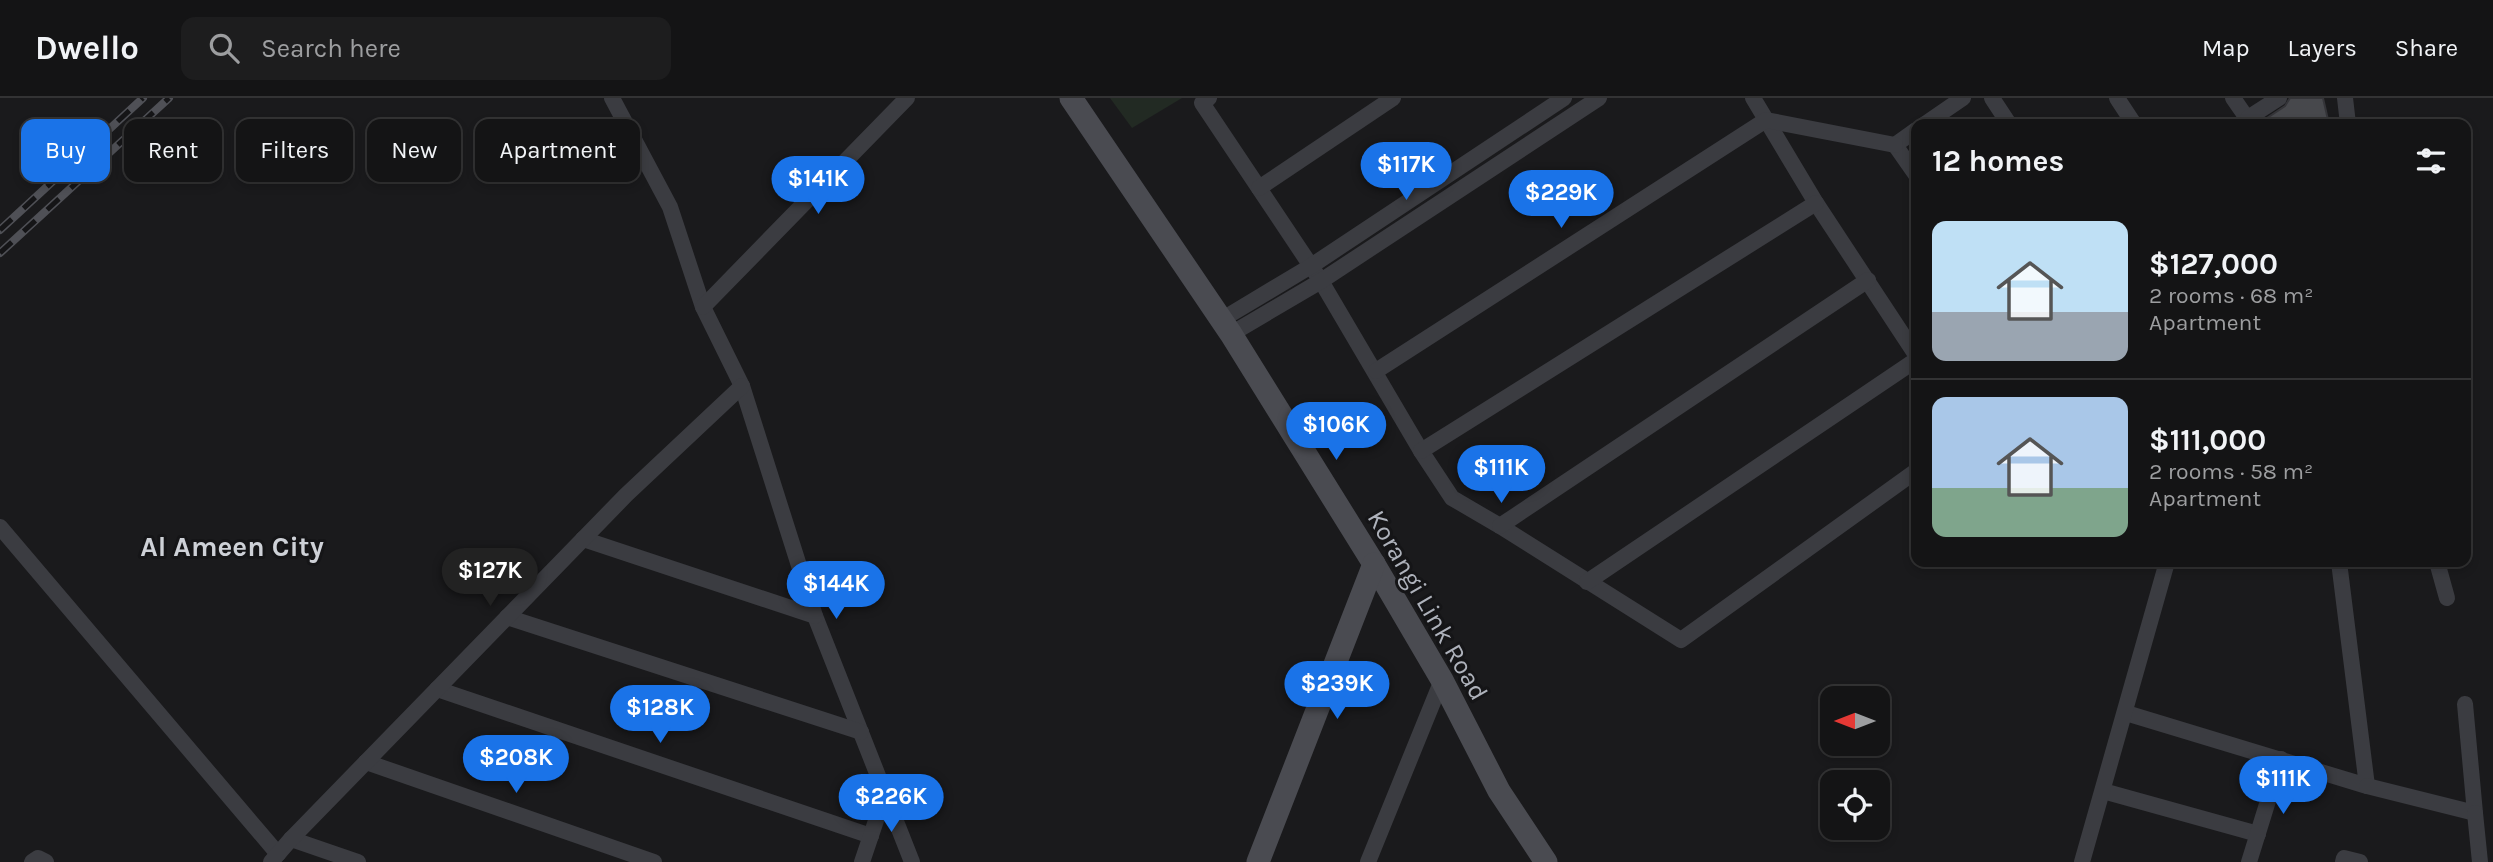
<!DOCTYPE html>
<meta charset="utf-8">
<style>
:root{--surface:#141415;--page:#1d1d1e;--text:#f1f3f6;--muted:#9d9ea0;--line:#333334;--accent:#1a73e8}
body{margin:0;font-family:Karla,sans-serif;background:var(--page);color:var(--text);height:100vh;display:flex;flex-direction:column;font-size:26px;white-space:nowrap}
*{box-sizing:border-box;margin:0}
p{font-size:23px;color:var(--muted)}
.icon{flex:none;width:38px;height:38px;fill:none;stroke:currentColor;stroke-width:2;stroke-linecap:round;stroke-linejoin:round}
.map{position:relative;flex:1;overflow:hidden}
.side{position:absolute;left:1911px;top:21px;width:560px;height:448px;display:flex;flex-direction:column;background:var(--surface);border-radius:14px;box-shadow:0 4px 10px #0003,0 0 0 2px var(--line)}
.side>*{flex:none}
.guide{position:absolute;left:21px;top:21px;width:665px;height:63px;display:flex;gap:14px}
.needle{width:46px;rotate:270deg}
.buttons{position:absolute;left:1820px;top:588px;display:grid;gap:14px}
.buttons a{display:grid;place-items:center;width:70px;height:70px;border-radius:14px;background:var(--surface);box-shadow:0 4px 10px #0003,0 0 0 2px var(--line);font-size:35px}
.price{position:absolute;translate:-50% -60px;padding:0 16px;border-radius:24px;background:var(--accent);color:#fff;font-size:23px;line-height:46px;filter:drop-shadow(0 2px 4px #0008)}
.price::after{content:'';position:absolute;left:50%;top:42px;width:21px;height:16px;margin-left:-10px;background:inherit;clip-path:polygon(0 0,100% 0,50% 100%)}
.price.active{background:#222;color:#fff}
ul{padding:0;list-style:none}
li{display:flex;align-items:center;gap:21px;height:175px;padding:0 21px}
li+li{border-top:2px solid var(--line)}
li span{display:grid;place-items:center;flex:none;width:196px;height:140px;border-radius:14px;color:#555}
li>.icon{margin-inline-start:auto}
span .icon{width:84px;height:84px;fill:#fffc;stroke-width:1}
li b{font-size:30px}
h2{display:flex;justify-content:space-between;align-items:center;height:84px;padding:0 21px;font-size:30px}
.tag{padding:0 24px;border-radius:14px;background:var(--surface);box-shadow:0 4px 10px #0003,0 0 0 2px var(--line);font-size:24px;line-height:63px}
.tag.active{background:var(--accent);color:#fff}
header{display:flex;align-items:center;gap:42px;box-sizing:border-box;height:98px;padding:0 35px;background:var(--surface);border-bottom:2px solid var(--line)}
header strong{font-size:33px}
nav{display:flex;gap:38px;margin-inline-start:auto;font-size:24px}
.search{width:490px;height:63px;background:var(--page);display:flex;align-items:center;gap:18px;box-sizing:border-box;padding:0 24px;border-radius:14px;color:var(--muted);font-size:26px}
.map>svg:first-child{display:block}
.green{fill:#222a23}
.building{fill:#47484c;stroke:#343438;stroke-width:2}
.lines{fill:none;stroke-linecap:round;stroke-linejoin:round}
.street{stroke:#3b3c41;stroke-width:16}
.secondary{stroke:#4a4b51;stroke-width:23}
.rail-casing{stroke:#4f5056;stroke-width:8}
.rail{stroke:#151517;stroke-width:5;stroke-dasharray:16;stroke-linecap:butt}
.labels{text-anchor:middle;stroke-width:6;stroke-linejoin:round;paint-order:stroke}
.street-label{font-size:26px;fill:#aeb2bb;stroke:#151517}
.neighbourhood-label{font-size:28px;font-weight:bold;fill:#ced1d7;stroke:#151517}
</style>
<header>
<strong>Dwello</strong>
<div class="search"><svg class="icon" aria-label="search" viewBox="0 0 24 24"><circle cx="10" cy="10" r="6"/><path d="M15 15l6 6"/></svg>Search here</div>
<nav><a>Map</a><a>Layers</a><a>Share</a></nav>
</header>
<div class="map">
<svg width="2493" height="764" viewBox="0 0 2493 764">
<rect width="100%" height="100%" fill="#1a1a1c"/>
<polygon class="green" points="1110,0 1182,0 1132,30"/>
<polygon class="building" points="2290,0 2323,0 2329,26 2261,26 2261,24 2285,8"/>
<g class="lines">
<g class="street">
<polyline points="612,0 670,109 703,209 742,288 815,518 912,764"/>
<polyline points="1209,0 1202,5 1321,183 1421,353 1452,400 1500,428 1681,542 1916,373"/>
<polyline points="1753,0 1816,105 1916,257"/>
<polyline points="1992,0 2009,26"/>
<polyline points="2117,0 2134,26"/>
<polyline points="2233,0 2251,26"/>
<polyline points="2345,0 2348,26"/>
<polyline points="2248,20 2279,0"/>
<polyline points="1925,26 1963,0"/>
<polyline points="1916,32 1895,47 1916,77"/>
<polyline points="1259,90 1393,0"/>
<polyline points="703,209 907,0"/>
<polyline points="1221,222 1311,168 1564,0"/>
<polyline points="1231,236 1321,183 1599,0"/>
<polyline points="1376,273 1766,22 1895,47"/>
<polyline points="1421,353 1816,105"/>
<polyline points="1500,428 1868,182"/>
<polyline points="0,429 278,756"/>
<polyline points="583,441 815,518"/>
<polyline points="2437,464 2447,500"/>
<polyline points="1587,484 1916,262"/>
<polyline points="507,519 861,634"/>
<polyline points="437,591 871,738"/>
<polyline points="2126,615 2367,688 2339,464"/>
<polyline points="366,664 654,764"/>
<polyline points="2367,688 2475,715 2465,606"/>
<polyline points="2103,693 2258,736"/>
<polyline points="2475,715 2480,764"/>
<polyline points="291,741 358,764"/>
<polyline points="32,764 38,760 46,764"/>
<polyline points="271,764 291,741 626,397 742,288"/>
<polyline points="862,764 885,696"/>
<polyline points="1368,764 1442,582"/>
<polyline points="2082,764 2167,464"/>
<polyline points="2249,764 2281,661"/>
<polyline points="2343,764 2344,760 2360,764"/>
</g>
<g class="secondary">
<polyline points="1071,0 1231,236 1374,466 1442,582 1499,693 1546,764"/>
<polyline points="1258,764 1374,466"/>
</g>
<defs>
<g id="rail">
<polyline points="0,132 143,0"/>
<polyline points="0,155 169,0"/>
</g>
</defs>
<use href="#rail" class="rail-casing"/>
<use href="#rail" class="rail"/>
</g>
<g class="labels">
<g class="street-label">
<text transform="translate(1428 507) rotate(60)" y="9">Korangi Link Road</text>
</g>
<g class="neighbourhood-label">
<text x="232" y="458">Al Ameen City</text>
</g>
</g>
</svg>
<div class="buttons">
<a><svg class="needle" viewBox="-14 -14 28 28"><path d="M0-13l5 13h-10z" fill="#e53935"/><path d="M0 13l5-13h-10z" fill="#9d9ea0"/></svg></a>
<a><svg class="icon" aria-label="locate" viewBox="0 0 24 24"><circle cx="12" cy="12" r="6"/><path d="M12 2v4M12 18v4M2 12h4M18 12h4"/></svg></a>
</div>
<b class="price" style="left:1406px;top:104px">$117K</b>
<b class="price" style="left:818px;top:118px">$141K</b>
<b class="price" style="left:1561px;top:132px">$229K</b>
<b class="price" style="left:1336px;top:364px">$106K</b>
<b class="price" style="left:1501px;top:407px">$111K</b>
<b class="price active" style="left:490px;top:510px">$127K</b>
<b class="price" style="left:836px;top:523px">$144K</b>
<b class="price" style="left:1337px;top:623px">$239K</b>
<b class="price" style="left:660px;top:647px">$128K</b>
<b class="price" style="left:516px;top:697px">$208K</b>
<b class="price" style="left:2283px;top:718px">$111K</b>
<b class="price" style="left:891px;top:736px">$226K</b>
<div class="guide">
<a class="tag active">Buy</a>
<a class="tag">Rent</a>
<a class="tag">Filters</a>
<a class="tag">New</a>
<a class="tag">Apartment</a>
</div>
<section class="side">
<h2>12 homes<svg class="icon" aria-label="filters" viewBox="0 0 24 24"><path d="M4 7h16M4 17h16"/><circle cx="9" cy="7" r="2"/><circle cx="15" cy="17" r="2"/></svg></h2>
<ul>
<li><span style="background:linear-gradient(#bfe0f5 65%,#9aa5b1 0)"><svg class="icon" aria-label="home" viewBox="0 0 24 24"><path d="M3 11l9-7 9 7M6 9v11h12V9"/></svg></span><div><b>$127,000</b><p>2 rooms · 68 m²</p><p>Apartment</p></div></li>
<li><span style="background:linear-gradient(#a9c7e8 65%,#7fa58c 0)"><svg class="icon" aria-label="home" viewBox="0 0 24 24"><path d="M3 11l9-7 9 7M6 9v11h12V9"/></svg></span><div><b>$111,000</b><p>2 rooms · 58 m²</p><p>Apartment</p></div></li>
</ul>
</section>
</div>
